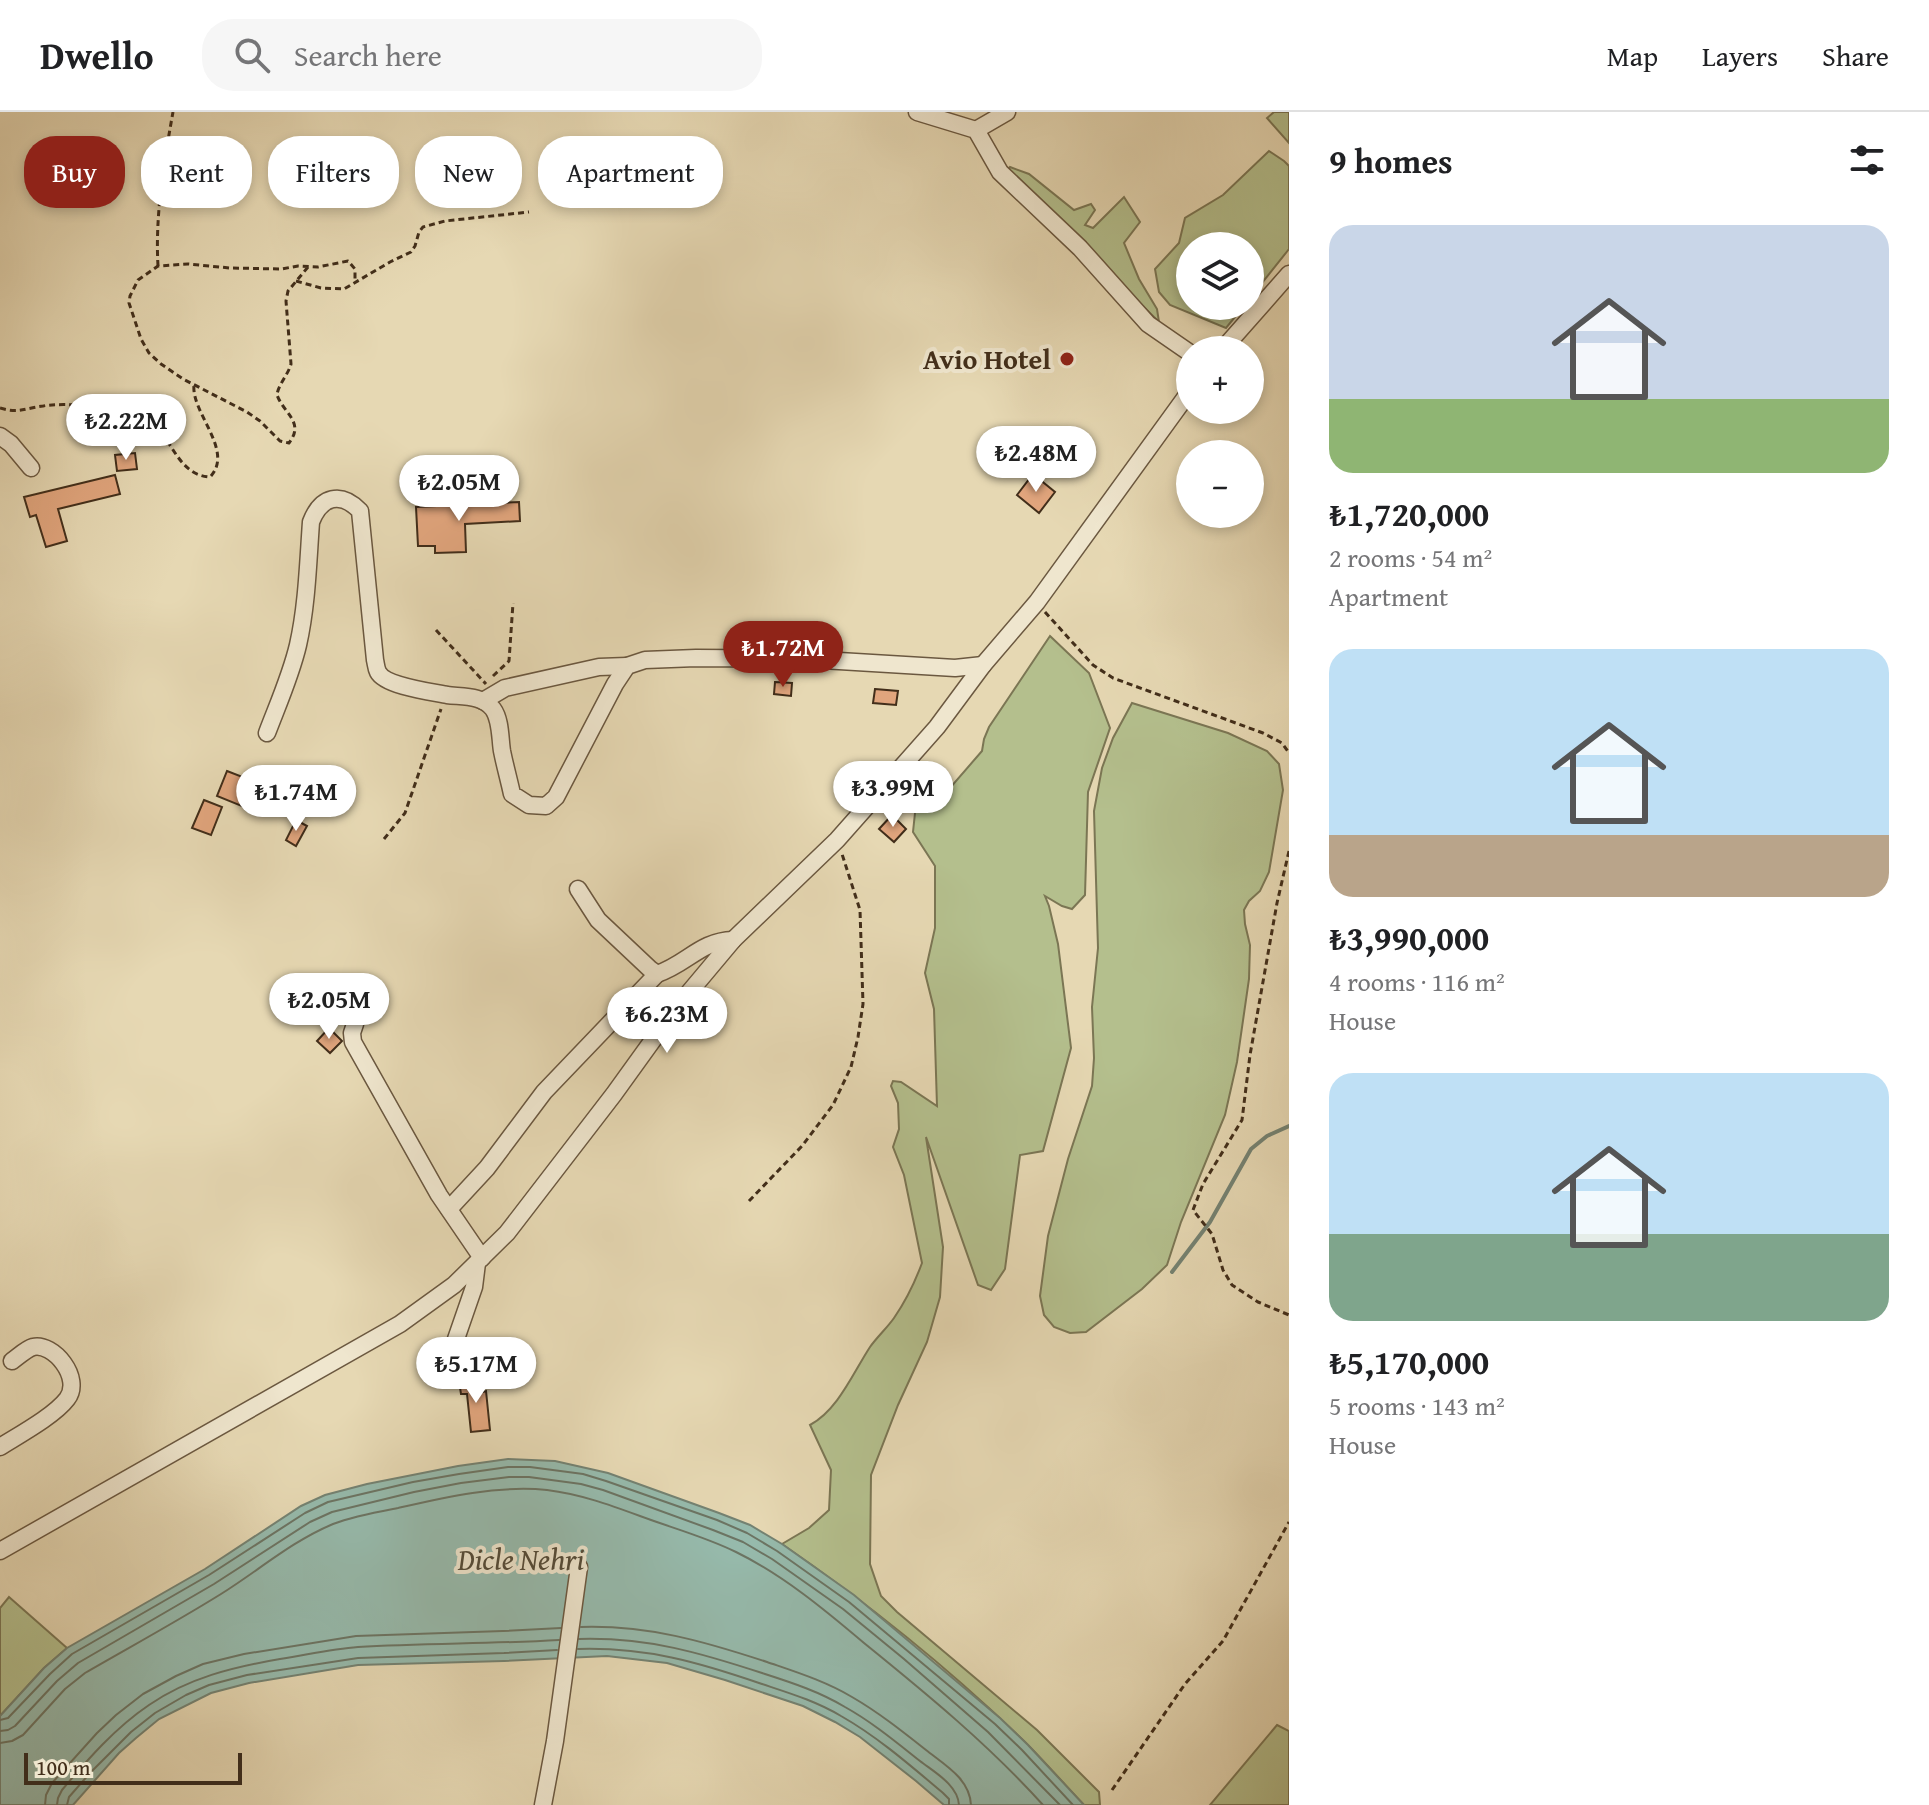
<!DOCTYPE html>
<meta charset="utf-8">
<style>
:root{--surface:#fff;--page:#f6f6f6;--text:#202124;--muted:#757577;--line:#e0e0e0;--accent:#8f2418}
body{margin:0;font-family:"Gentium Book Plus",serif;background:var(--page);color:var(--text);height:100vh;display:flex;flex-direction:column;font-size:30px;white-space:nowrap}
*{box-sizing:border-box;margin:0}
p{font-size:26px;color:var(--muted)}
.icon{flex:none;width:44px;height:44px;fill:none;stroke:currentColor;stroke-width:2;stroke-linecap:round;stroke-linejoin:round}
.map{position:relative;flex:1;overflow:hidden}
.sheet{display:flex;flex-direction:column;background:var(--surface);width:640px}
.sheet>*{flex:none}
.banner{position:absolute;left:24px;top:24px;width:760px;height:72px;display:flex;gap:16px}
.fabs{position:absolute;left:1176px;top:120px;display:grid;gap:16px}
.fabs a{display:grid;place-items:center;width:88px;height:88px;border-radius:50%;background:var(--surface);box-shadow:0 4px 12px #0003;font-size:40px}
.scale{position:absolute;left:24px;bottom:20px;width:218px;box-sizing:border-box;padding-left:8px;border:4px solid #422e1a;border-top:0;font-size:22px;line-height:28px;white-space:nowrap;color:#422e1a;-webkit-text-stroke:6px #efe6ce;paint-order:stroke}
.price{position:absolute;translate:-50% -68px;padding:0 18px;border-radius:28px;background:#fff;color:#222;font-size:26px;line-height:52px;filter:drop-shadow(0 2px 4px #0008)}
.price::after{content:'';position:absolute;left:50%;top:48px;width:24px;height:18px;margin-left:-12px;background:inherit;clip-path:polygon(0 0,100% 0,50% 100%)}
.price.selected{background:var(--accent);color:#fff}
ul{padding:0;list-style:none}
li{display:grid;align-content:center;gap:16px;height:424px;padding:0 40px}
li span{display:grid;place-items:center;height:248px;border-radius:24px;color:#555}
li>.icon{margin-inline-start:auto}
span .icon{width:144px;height:144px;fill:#fffc;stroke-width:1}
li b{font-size:34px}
h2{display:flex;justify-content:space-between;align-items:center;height:96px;padding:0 40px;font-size:34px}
.tag{padding:0 28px;border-radius:32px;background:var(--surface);box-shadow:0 4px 12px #0003;font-size:28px;line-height:72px}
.tag.selected{background:var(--accent);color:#fff}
header{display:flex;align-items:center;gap:48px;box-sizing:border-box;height:112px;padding:0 40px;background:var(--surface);border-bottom:2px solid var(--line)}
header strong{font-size:38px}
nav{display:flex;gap:44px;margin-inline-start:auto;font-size:28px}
.search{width:560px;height:72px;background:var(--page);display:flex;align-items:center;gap:20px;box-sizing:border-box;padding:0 28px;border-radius:32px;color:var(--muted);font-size:30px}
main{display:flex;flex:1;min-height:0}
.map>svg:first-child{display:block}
.green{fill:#b4bf8d;stroke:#7b7654;stroke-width:2}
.water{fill:#96baac;stroke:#748272;stroke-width:2}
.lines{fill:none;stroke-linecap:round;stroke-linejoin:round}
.shore{stroke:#6c7463;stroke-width:2}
.stream{stroke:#748272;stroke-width:4}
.building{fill:#e1a57d;stroke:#422e1a;stroke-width:2}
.minor-casing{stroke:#6b5840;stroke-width:19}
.path{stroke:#422e1a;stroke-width:3;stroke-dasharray:6 4;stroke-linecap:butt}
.minor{stroke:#efe6ce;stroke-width:16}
.poi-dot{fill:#8f2418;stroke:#efe6ce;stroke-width:3}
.labels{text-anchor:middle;stroke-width:8;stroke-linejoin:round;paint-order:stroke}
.poi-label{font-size:28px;font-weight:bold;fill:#422e1a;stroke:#efe6ce;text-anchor:end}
.water-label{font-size:30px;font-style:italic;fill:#534a37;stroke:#efe6ce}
</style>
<header>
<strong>Dwello</strong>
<div class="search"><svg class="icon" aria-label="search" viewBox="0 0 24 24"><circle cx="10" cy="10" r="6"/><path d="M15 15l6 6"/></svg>Search here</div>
<nav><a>Map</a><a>Layers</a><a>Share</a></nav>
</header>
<main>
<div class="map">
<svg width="1289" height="1693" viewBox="0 0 1289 1693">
<rect width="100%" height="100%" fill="#e6d8b3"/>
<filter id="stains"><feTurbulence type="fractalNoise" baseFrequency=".0025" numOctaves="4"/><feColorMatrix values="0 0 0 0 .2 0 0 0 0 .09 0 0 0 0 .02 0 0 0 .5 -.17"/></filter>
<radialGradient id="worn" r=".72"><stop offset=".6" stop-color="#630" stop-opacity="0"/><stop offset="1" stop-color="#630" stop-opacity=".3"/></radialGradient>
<g class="green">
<polygon points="1274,0 1289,0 1289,31 1267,6"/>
<polygon points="1269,39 1284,49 1289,54 1289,137 1250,186 1250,134 1190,134 1190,194 1244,194 1226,216 1170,193 1159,180 1155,157 1179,131 1185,106 1223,83"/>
<polygon points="1010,55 1029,62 1074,98 1091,92 1095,98 1085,113 1093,116 1124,85 1140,110 1124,131 1139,167 1157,197 1159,210 1007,60"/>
<path d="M1050,524L1089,561L1110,616L1088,680L1085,783L1072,797L1062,794L1045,784L1049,794L1058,832L1071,936L1043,1039L1020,1043L1005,1157L991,1178L978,1173L926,1025L943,1135L940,1185L927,1230L898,1293L871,1363L870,1452L881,1484L897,1500L1037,1618L1099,1680L1100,1693H1084C1064,1672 1045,1650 1025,1630C952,1559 866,1490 782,1432L809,1416L829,1398L831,1358L810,1313C838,1298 853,1261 870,1235C877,1225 887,1216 894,1206C905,1190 915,1170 922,1151L904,1063L893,1035L899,1017L898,991L891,974L893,969L901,970L937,994L934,897L925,861L935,816V754L913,720L915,701L922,691H937L982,639L984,627L989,615Z"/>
<polygon points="1132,591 1228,621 1267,639 1279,652 1283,678 1269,760 1260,779 1249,789 1244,798 1245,812 1250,833 1249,867 1237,950 1225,1003 1181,1110 1167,1153 1142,1177 1086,1220 1070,1221 1054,1215 1044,1203 1040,1184 1048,1124 1068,1047 1092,974 1094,946 1092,895 1098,836 1094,699 1102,656 1113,626"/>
<polygon points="9,1485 67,1536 44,1556 0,1604 0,1496"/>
<polygon points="1277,1613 1289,1619 1289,1693 1210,1693"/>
</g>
<polygon class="water" points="508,1347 555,1349 608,1361 719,1401 750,1413 782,1432 854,1483 1000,1606 1028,1633 1084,1693 944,1693 916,1669 860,1625 835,1610 803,1594 725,1568 667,1551 607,1544 504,1549 358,1553 249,1571 211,1581 159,1607 136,1626 119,1641 73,1693 0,1693 0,1604 44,1556 67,1536 205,1457 301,1394 325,1383 367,1372 458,1354"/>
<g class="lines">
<g class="shore">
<path d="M581,1515C648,1513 703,1529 767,1550C796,1560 825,1569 852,1585C878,1600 902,1619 926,1638C945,1653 970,1667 971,1693"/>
<path d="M579,1527C648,1525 701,1541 765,1562C793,1571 820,1580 845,1595C872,1610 896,1630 920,1649C934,1660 958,1673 959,1693"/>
<path d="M578,1537C646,1535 698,1550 762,1572C789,1581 816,1589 841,1604C878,1625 911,1654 943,1681L949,1687V1693"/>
<polyline points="0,1608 8,1606 50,1562 72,1542 209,1463 305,1401 328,1390 413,1370 459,1362 508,1355 530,1355 583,1362 606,1369 717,1408 747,1421 777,1439 849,1490 995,1612 1022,1638 1073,1693"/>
<polyline points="0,1619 8,1618 15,1614 57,1569 78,1551 214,1472 310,1410 332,1400 414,1380 461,1371 509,1365 529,1365 581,1372 603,1378 713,1418 743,1430 772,1447 843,1497 904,1547 988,1620 1060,1693"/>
<path d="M0,1631L12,1629L23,1623L65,1577L85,1561C130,1535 176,1510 221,1482C258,1459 292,1429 333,1412C354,1404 377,1400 398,1396C446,1385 498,1373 547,1378C580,1382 610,1393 640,1404C672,1416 706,1425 736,1440C783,1463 825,1498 864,1531C927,1582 989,1633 1043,1693"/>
<polyline points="45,1693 46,1683 52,1671 97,1621 116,1603 143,1582 176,1564 203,1552 244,1542 356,1524 503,1519 561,1516"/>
<path d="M57,1693L58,1686L62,1678C88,1647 115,1616 149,1593C188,1566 233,1555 280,1547C306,1543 332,1537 358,1535C425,1531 492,1532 559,1528"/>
<polyline points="67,1693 69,1685 90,1661 131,1620 155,1601 186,1583 209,1573 247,1563 358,1546 504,1541 557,1538"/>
</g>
<polyline class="stream" points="1172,1160 1210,1110 1251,1037 1267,1024 1289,1014"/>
</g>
<g class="building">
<polygon points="135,341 137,357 117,359 115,343"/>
<polygon points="1033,362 1055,380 1039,401 1017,383"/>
<polygon points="115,363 120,382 58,397 67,429 46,435 36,403 30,405 24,385"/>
<polygon points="519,390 520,409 465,412 466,440 435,441 435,434 418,434 416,395"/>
<polygon points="775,570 792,571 791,584 774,582"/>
<polygon points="875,577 898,579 896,593 873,591"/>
<polygon points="227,659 271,676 259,701 217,684"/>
<polygon points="204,688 222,695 211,723 192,716"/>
<polygon points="892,703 906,717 894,730 879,717"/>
<polygon points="296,708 307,714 296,734 286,728"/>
<polygon points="329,916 342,929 330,941 317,929"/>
<polygon points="481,1267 483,1280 486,1279 490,1318 471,1320 467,1282 461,1282 459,1269"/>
</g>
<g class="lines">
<defs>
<g id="minor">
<polyline points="917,0 976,18 1000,60 1080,136 1148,212 1190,241"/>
<polyline points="976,18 1007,0"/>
<polyline points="1222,238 1289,162"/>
<polyline points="0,324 11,332 31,356"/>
<polyline points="483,589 505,576 599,555 627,554"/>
<path d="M267,621C278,592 291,563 298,533C307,493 308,451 311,410C321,384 341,379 360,399L375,548C376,552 376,556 378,560C385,574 432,580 447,583C463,585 482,583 493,597C501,608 500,627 502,639C505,654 509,668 512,682L529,693L546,694L556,685L615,572L627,554L645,548L696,546L806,547L955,556L983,553"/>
<path d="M578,777L598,808L650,857L657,862C687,852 700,829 733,828"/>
<polyline points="355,912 352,921 353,930 439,1083 482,1146"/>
<polyline points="449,1097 487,1056 544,980 657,862"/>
<polyline points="458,1238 456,1227 474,1175 477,1151"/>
<path d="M0,1335C19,1323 54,1304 67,1287C83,1266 53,1230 33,1235C26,1237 18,1245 12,1249"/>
<polyline points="0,1439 400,1212 454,1173 507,1121 614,982 676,896 733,828 837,728 937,615 983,553 1037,490 1190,279"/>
<polyline points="543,1693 555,1629 579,1455"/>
</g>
</defs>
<use href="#minor" class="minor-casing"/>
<g class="path">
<path d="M158,154C155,103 164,50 173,0"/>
<path d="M308,155L288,179L286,189L291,252C288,263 278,273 277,283C284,302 305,310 289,331L280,329L260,309L247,300L183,267L161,252L149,241L141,227L129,191L130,184L138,168L158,154L188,152L230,156L281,157L298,154L318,155L348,149L355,157V171"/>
<polyline points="296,169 321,176 344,177 390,150 411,140 415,134 419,120 423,115 445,109 529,100"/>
<path d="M0,296C19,302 25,296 43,294C64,290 123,295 143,304C171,317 174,363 210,365C235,339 191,301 194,273"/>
<polyline points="1045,500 1093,553 1113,566 1263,621 1282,631 1289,641"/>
<polyline points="436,518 486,572"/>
<polyline points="493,564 509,549 513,491"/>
<polyline points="384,727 405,701 441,597"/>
<polyline points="1289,739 1277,791 1250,943 1242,1008 1203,1072 1193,1098 1212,1122 1223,1158 1232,1173 1258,1190 1289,1203"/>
<polyline points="749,1089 802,1034 833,993 851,955 858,925 863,892 860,798 842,742"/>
<polyline points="1112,1678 1185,1572 1223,1529 1289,1410"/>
</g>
<use href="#minor" class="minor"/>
</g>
<circle class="poi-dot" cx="1067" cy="247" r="8"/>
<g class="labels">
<g class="poi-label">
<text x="1051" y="257">Avio Hotel</text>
</g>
<g class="water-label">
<text x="521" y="1458">Dicle Nehri</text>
</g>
</g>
<rect width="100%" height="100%" filter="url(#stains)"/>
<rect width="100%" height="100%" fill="url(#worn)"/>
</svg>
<div class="fabs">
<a><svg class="icon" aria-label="layers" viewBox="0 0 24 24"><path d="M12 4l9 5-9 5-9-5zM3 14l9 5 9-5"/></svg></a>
<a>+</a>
<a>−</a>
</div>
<div class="scale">100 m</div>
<b class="price" style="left:126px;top:350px">₺2.22M</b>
<b class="price" style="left:1036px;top:382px">₺2.48M</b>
<b class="price" style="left:459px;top:411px">₺2.05M</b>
<b class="price selected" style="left:783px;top:577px">₺1.72M</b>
<b class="price" style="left:893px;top:717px">₺3.99M</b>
<b class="price" style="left:296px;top:721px">₺1.74M</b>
<b class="price" style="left:329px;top:929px">₺2.05M</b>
<b class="price" style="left:667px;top:943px">₺6.23M</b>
<b class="price" style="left:476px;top:1293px">₺5.17M</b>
<div class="banner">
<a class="tag selected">Buy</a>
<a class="tag">Rent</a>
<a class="tag">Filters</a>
<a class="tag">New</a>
<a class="tag">Apartment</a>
</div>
</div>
<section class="sheet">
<h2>9 homes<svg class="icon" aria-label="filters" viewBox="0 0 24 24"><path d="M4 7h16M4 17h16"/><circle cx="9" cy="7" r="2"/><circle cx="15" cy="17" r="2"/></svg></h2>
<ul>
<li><span style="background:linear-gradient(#c9d6e8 70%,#8fb573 0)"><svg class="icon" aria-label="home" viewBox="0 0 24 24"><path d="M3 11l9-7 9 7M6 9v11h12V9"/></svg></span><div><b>₺1,720,000</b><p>2 rooms · 54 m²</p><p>Apartment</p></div></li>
<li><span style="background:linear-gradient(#bfe0f5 75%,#b9a48a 0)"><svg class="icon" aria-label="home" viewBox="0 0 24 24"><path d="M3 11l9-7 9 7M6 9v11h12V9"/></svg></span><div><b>₺3,990,000</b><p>4 rooms · 116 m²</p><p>House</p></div></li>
<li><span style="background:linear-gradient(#bfe0f5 65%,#7fa58c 0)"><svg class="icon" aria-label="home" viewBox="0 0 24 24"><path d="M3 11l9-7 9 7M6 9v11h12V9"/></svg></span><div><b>₺5,170,000</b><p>5 rooms · 143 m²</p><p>House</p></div></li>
</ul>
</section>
</main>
